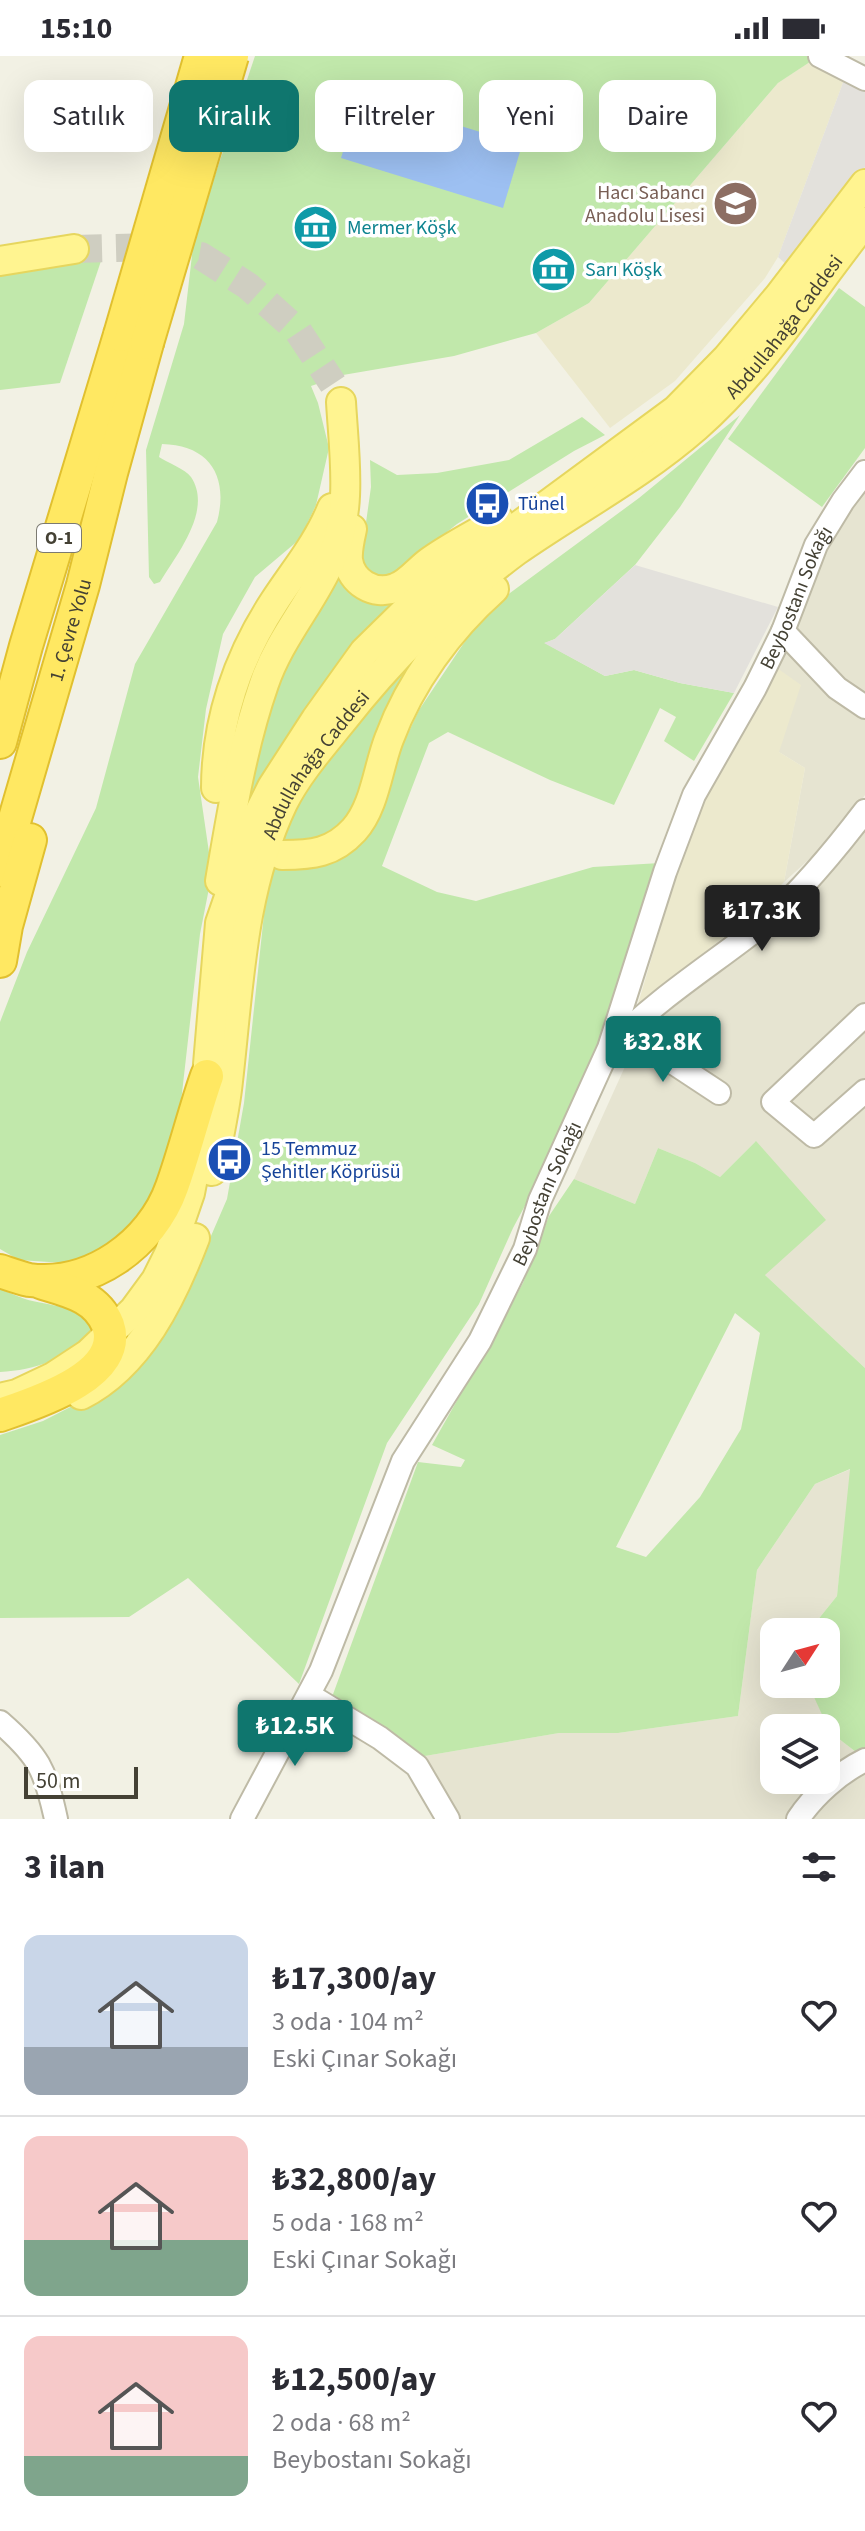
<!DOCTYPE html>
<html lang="tr">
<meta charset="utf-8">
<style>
:root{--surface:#fff;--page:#f7f7f7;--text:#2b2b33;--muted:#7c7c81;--line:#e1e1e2;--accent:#0f766e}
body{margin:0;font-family:"Source Sans 3",sans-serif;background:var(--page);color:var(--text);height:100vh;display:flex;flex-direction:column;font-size:30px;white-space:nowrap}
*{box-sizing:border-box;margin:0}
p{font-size:26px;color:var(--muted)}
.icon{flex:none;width:44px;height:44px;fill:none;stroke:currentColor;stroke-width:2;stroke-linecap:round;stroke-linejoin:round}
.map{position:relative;height:1763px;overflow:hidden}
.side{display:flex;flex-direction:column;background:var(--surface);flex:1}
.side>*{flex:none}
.top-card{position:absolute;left:24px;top:24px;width:818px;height:72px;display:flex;gap:16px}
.needle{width:52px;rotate:54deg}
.tools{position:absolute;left:760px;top:1562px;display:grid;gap:16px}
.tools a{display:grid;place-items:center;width:80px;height:80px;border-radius:16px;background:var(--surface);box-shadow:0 8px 32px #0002;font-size:40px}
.scale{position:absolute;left:24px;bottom:20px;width:114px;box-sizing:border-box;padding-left:8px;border:4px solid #444134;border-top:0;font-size:22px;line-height:28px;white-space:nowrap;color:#444134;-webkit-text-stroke:6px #fff;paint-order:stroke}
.price{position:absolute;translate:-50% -68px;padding:0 18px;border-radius:8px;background:var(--accent);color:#fff;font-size:26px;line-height:52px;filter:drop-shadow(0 2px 4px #0008)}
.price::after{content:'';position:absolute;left:50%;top:48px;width:24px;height:18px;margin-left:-12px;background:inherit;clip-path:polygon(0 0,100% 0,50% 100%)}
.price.selected{background:#222;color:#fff}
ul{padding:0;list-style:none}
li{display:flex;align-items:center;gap:24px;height:200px;padding:0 24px}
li+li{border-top:2px solid var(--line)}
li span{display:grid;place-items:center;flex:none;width:224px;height:160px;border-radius:16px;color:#555}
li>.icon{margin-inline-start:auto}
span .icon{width:96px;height:96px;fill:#fffc;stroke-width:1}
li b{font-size:34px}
h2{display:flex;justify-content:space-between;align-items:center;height:96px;padding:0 24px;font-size:34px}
.tag{padding:0 28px;border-radius:16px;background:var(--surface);box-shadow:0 8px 32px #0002;font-size:28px;line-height:72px}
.tag.selected{background:var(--accent);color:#fff}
.status{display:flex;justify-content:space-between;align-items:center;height:56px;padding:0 40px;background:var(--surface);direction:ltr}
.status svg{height:22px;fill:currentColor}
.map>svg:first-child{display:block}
.residential{fill:#e6e4d1;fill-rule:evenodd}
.education{fill:#ece9cd}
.green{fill:#c1e8ab;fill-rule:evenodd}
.parking{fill:#e3e1dc}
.water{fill:#9dc0f2}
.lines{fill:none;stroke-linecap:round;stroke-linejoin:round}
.major-tunnel{stroke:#cfcec1;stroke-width:28;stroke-dasharray:28 14;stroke-linecap:butt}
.minor-casing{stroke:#bebaa6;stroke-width:26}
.major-casing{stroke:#e6d65e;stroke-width:32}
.highway-casing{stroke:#e1c02f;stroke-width:36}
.minor{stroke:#fff;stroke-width:22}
.major{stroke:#fff490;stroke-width:28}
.highway{stroke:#ffe862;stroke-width:32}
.highway-bridge-casing{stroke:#e1c02f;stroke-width:36;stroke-linecap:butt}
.highway-bridge{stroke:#ffe862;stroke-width:32}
.labels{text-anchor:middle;stroke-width:7;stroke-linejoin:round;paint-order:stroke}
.shield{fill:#fff;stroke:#7c7a71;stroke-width:2}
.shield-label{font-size:18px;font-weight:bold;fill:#444134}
.education-label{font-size:20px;fill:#785e54;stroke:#fff;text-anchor:end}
.culture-label{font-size:20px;fill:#0d838f;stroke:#fff;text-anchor:start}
.street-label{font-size:20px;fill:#444134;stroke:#fff}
.transit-label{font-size:20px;fill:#164399;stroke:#fff;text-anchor:start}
</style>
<div class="status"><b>15:10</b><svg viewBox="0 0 49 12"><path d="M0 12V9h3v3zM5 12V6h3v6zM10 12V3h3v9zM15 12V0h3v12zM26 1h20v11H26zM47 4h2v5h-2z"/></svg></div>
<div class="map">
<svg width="865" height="1763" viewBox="0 0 865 1763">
<rect width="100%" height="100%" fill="#f2f1e4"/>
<g class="residential">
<polygon points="865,429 865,739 837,778 784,826 805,712 779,696 777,612 841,463"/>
<polygon points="865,763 865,1312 765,1219 755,1086 720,1121 695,1107 658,1092 635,1148 574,1123 643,971"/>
<path d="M851,1413L837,1540L808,1576H774V1628H809L830,1676L856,1696L865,1692V1763H455L419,1701L559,1677H618L738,1660L757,1514L815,1428ZM774,1672H826V1724H774Z"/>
</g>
<g class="education">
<polygon points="808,7 847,16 778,201 765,222 675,325 610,372 536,277 589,247 778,27"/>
<polygon points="777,612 801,629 779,696 805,712 784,826 751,860 638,948 698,745"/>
</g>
<g class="green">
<path d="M255,0H819L778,27L589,247L536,277L454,300L343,319L311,330L318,347L329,392L316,449L300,483L255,521L223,578L206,653L198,721L212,817L200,878L181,1046L173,1091L148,1151L126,1175L101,1195L64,1207L19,1204L0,1193V966L27,896L96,752L135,608L217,466C229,421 210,389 162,388L159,401C168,407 185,413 191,421C213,454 177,498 160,526L154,528L149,521L146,394L184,268L194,182Z"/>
<polygon points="102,202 60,327 0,334 0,214"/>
<polygon points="839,232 865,251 865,392 822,451 728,383"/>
<polygon points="740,359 680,451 635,509 555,583 545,587 605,620 634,614 680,627 734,637 694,705 664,685 676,661 660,652 614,749 550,724 448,676 429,687 382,810 437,836 476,845 593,811 660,807 592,1025 513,1172 479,1248 387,1387 299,1628 188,1522 129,1561 0,1562 0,1379 43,1365 90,1341 162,1277 185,1240 227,1143 244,1047 269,811 299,812 327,809 354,793 419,654 474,572 510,537 639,442"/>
<polygon points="582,361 605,379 574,395 457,468 398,515 384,520 368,516 361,502 371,431 370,404 397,419 437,417 509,404"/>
<path d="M332,511C346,540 363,551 396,548L237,780L266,641Z"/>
<polygon points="431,571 358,755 326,782 283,786 297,747 323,702"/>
<path d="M756,1085L826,1164L765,1219L865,1312V1692L856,1696L830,1676L808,1628H826V1576H808L837,1540L850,1413L815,1428L757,1514L738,1660L618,1677H559L419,1701L332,1641L418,1406L461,1411L465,1404L432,1389L523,1227L549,1160L574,1123L635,1148L658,1092L695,1107L720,1121ZM735,1257L760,1277L741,1373L700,1441L646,1501L616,1491Z"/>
<path d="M0,1233C8,1236 16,1240 25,1243C46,1250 88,1249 93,1276C69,1303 35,1314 0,1316Z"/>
</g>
<g class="parking">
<polygon points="847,16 865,36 865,111 788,210 778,201"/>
<polygon points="635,509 778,551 734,637 680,627 634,614 605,620 544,587 555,583"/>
</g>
<polygon class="water" points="361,39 522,89 503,152 341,102"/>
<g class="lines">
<polyline class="major-tunnel" points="74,193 149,191 201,200 248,230 298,275 333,328"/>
<defs>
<g id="minor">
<polyline points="820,0 865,23"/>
<polyline points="783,575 837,632 865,651"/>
<polyline points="865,959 773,1046 814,1080 865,1035"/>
<polyline points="625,975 719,1037"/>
<path d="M613,988C656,944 708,911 757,873C794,844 836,793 865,755"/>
<polyline points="309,1639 380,1682 417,1710 448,1763"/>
<path d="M0,1666C39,1700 45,1713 56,1763"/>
<path id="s1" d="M242,1763L321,1615L403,1405L480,1285L525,1193L540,1144L609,992L665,816L694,739L755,632L783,575L816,489L843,445L865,416"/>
<path d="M798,1763C814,1739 839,1717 865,1704"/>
</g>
<g id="major">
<polyline points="0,205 74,193"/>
<path d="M352,473C350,482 347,495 348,504C351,526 374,540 395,532C408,528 418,514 429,506C451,490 476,478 499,464"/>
<path d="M216,732C216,665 238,601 274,546C295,514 318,487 332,452"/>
<path d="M282,799C312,799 333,797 354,774C375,751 378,711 389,683C410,626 449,573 494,533"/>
<path d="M220,825C231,760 242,691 264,628C279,583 312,547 331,504C353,455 344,398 341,346"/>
<path id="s2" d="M212,1115C218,1085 225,1055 228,1025C239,931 241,835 283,747C298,717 322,690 343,664C394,599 450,544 516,495C576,453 640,420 696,371C763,312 810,235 865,166"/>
<path d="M81,1339C140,1309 172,1242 195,1182"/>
<polyline points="0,1342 17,1338 53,1321 88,1298 134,1254 156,1224 169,1198 190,1137 197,1101 207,1020 220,867 256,763 272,731 316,663 364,596 414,547 676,354 727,302 779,240 865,128"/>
</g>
<g id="highway">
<polyline points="0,686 26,590 120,279"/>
<path id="s3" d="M0,814L83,529L111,417L147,287"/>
<polyline points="0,905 6,870 30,784"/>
<path d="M0,1215C9,1218 20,1222 29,1224C91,1232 152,1188 172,1131C185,1095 194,1057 207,1020"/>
<path d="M0,1359C35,1347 125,1319 108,1269C97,1241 70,1235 43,1227"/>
</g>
</defs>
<use href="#minor" class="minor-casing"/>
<use href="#major" class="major-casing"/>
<use href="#highway" class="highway-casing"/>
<use href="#minor" class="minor"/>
<use href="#major" class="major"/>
<use href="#highway" class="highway"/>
<defs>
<g id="highway-bridge">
<polyline points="120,279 201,0"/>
<polyline points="147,287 232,0"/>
</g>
</defs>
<use href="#highway-bridge" class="highway-bridge-casing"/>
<use href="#highway-bridge" class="highway-bridge"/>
</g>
<defs>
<symbol id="school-disc" viewBox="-11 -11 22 22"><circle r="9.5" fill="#8d6e63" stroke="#fff"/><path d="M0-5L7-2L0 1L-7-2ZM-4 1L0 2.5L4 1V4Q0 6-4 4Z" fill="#fff"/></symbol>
<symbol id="museum-disc" viewBox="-11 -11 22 22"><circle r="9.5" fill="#0f9aa8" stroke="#fff"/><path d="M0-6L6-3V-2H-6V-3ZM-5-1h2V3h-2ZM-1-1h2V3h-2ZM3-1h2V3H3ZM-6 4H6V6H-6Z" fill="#fff"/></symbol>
<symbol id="bus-disc" viewBox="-11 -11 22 22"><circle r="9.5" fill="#1a4fb4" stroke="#fff"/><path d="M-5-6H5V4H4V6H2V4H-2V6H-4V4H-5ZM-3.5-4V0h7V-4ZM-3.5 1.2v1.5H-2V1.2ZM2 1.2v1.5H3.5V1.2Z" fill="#fff"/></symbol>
</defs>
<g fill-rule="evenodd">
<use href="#school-disc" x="710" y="122" width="51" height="51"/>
<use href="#museum-disc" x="290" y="146" width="51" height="51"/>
<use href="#museum-disc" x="528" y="188" width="51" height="51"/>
<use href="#bus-disc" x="462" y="422" width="51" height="51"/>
<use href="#bus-disc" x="204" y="1078" width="51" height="51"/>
</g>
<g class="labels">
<rect class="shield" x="37" y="468" width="44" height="28" rx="6"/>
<g class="shield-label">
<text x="59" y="488">O-1</text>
</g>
<g class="education-label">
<text x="705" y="143">Hacı Sabancı<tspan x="705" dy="23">Anadolu Lisesi</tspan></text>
</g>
<g class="culture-label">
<text x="347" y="178">Mermer Köşk</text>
<text x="585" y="220">Sarı Köşk</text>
</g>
<g class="street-label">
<text dy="7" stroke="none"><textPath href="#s2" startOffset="1074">Abdullahağa Caddesi</textPath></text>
<text dy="7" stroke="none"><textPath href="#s1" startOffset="1346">Beybostanı Sokağı</textPath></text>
<text dy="7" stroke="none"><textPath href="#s3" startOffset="250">1. Çevre Yolu</textPath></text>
<text dy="7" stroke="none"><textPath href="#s2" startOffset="426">Abdullahağa Caddesi</textPath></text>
<text dy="7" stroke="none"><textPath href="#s1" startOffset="698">Beybostanı Sokağı</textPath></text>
</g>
<g class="transit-label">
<text x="518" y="454">Tünel</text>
<text x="261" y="1099">15 Temmuz<tspan x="261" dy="23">Şehitler Köprüsü</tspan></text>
</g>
</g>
</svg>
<div class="tools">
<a><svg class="needle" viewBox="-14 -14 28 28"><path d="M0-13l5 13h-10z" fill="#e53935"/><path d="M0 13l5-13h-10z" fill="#7c7c81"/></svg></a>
<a><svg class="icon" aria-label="layers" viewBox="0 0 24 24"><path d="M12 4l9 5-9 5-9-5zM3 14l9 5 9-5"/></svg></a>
</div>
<div class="scale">50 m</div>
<b class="price selected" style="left:762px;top:897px">₺17.3K</b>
<b class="price" style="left:663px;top:1028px">₺32.8K</b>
<b class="price" style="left:295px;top:1712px">₺12.5K</b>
<div class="top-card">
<a class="tag">Satılık</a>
<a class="tag selected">Kiralık</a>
<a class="tag">Filtreler</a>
<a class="tag">Yeni</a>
<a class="tag">Daire</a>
</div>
</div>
<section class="side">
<h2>3 ilan<svg class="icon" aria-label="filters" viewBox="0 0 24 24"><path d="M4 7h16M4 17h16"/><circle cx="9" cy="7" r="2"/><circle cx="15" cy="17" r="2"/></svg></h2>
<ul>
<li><span style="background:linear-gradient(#c9d6e8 70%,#9aa5b1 0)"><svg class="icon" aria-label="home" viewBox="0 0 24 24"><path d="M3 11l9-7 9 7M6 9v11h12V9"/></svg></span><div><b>₺17,300/ay</b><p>3 oda · 104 m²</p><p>Eski Çınar Sokağı</p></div><svg class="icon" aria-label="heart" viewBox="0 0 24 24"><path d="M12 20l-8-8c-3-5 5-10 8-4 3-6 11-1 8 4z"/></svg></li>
<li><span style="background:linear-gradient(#f6c9c9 65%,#7fa58c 0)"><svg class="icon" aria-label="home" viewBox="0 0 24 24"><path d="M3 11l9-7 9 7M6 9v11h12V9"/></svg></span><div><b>₺32,800/ay</b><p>5 oda · 168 m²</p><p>Eski Çınar Sokağı</p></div><svg class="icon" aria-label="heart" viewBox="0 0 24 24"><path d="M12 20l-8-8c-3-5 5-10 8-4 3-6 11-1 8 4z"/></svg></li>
<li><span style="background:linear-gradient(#f6c9c9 75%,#7fa58c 0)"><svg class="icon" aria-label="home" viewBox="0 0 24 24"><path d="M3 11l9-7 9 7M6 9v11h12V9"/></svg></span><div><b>₺12,500/ay</b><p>2 oda · 68 m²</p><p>Beybostanı Sokağı</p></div><svg class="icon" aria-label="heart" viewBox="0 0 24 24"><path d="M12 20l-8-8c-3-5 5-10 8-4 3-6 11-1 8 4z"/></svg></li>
</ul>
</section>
